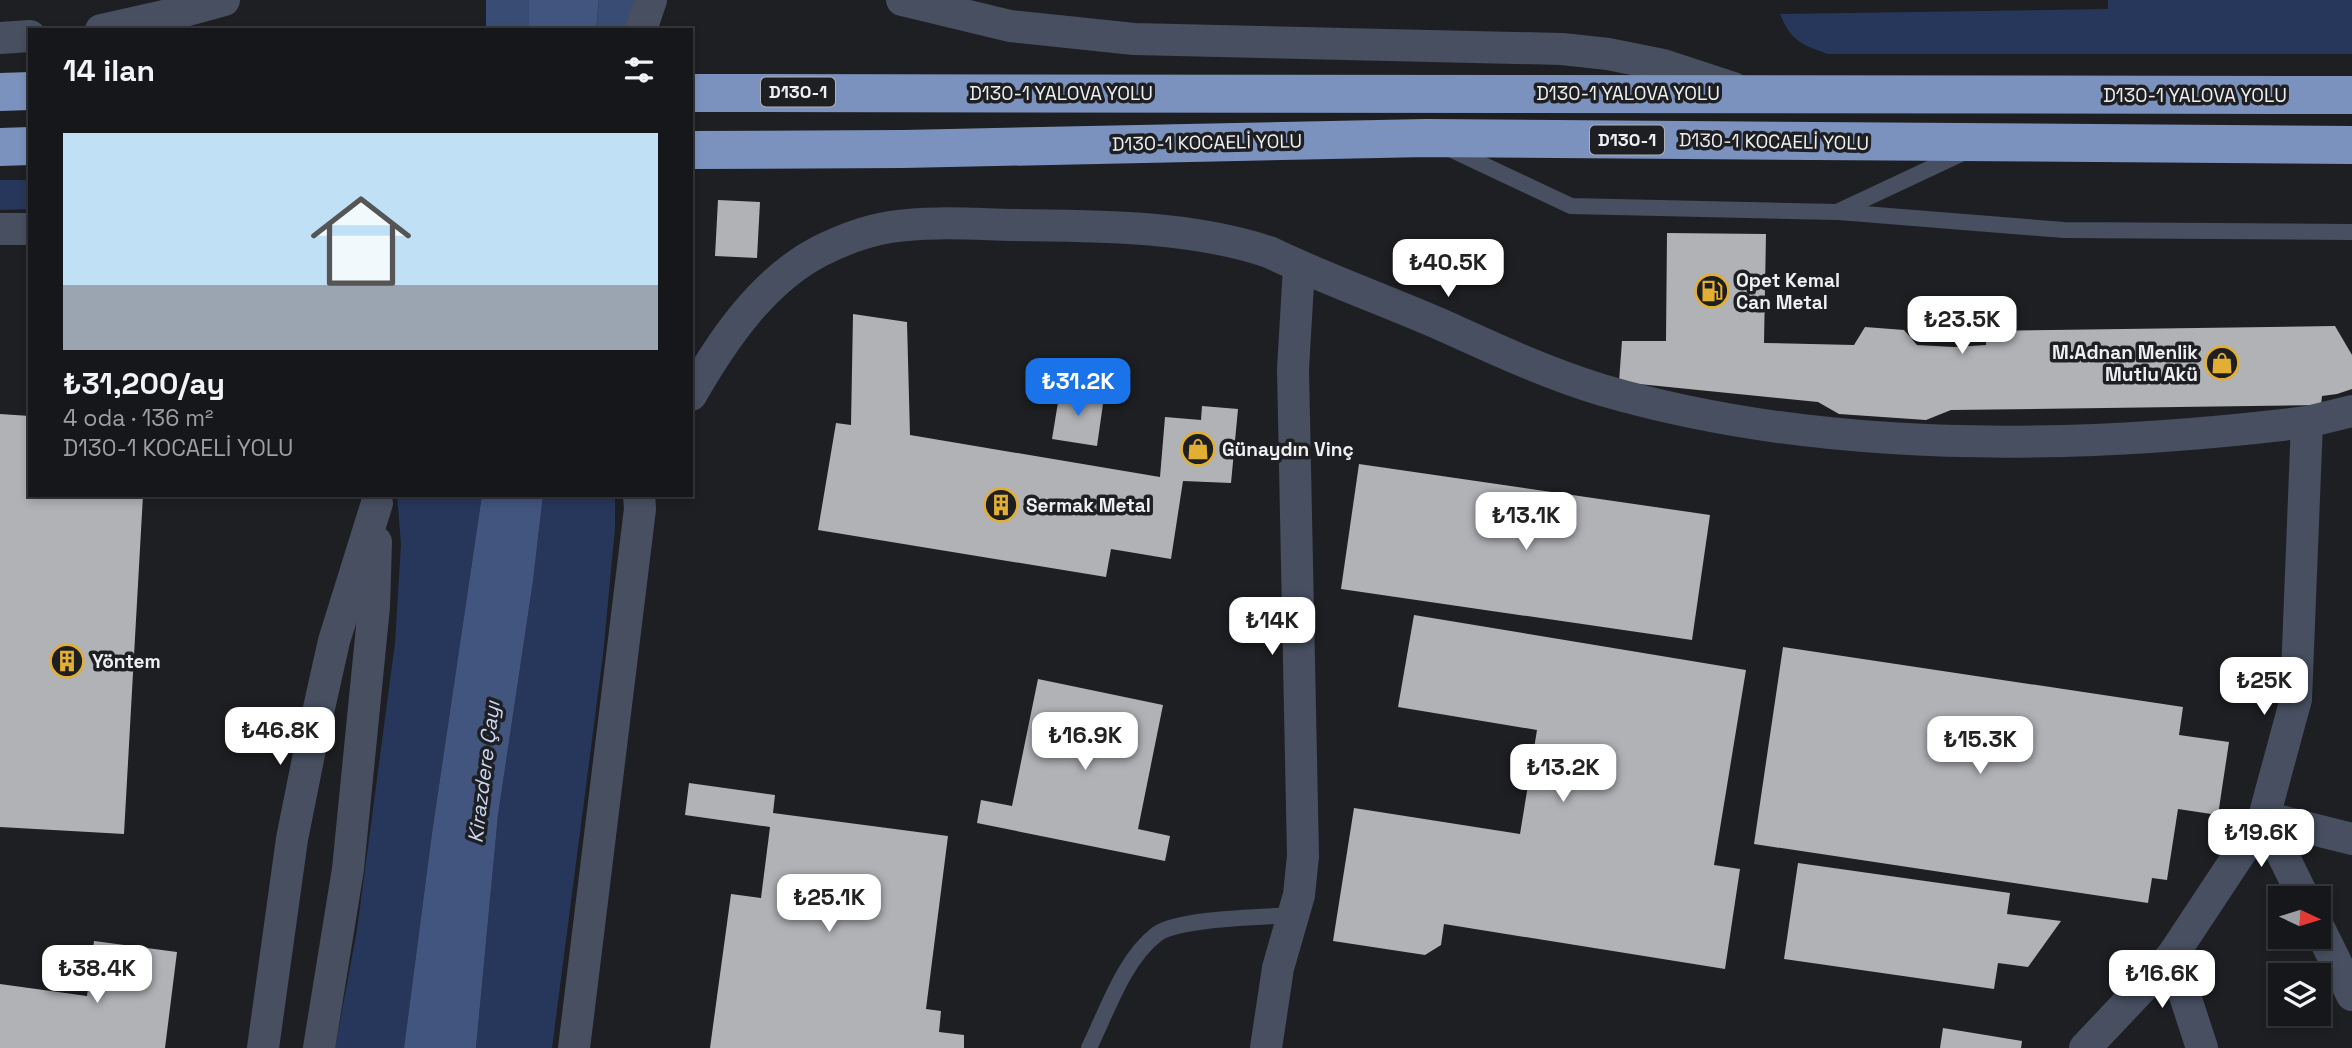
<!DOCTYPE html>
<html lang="tr">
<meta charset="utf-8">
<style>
:root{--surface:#16171a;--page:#232427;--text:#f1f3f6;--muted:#9e9fa2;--line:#353639;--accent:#1a73e8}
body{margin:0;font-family:"Space Grotesk",sans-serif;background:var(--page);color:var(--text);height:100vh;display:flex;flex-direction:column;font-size:26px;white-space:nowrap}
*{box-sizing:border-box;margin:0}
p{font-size:23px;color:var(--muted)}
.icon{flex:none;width:38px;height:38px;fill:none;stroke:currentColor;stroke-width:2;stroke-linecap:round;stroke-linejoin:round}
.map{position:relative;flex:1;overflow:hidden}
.sheet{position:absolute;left:28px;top:28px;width:665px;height:469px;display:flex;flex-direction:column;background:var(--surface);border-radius:0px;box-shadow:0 4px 10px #0003,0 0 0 2px var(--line)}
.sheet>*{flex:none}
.needle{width:46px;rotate:94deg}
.buttons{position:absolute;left:2268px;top:886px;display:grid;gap:14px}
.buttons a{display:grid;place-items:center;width:63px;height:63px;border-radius:0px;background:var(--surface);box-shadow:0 4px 10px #0003,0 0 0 2px var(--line);font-size:35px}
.price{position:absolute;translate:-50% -60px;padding:0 16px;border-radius:14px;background:#fff;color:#222;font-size:23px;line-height:46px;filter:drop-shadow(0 2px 4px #0008)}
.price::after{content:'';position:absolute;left:50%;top:42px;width:21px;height:16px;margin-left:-10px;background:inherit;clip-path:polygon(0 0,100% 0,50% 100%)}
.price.selected{background:var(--accent);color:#fff}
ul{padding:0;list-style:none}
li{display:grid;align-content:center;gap:14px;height:371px;padding:0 35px}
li+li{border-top:2px solid var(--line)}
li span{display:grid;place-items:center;height:217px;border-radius:0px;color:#555}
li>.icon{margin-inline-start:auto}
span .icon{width:126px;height:126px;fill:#fffc;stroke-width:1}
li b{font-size:30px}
h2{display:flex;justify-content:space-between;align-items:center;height:84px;padding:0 35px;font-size:30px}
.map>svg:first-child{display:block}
.green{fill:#27375b}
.forest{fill:#394c74}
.water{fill:#42557e}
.building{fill:#b0b2b6}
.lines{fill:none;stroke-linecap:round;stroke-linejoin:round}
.lane{stroke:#474f61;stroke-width:16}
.street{stroke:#474f61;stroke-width:32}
.highway{stroke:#7c92be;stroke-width:38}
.labels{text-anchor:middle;stroke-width:7;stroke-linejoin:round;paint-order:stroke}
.shield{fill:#1e1f22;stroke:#b0b1b3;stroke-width:2}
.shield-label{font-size:18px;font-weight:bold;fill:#efeff1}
.street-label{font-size:19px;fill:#efeff1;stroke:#1e1f22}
.poi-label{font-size:19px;font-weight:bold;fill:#efeff1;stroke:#1e1f22;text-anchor:start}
.water-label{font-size:21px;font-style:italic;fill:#c9d7f2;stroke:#1e1f22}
</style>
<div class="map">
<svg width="2352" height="1048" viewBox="0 0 2352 1048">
<rect width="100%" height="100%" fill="#1e1f22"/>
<g class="green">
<path d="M2108,0H2352V54H1828C1802,45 1791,41 1780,14L2108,9Z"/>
<polygon points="0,180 30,180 30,209 0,210"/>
<polygon points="397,495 482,495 432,833 404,1048 335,1048 357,930 395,643 401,544"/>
<polygon points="543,495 615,495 615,528 603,655 552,1048 476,1048 498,815 533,581"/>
</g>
<g class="forest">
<rect x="486" y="0" width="43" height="30"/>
<polygon points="599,0 636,0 625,30 596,30"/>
</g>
<g class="water">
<polygon points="529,0 599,0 596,30 529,30"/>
<polygon points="482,495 543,495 533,581 498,815 476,1048 404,1048 432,833"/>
</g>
<g class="building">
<polygon points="718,200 760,202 757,258 715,256"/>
<polygon points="1667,233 1766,234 1764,343 1854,345 1865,327 1904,330 1917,345 1954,347 1986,345 1986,331 2335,326 2352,355 2352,389 2337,394 2322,396 2321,405 1951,410 1926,420 1839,414 1818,402 1619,382 1622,341 1666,341"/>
<polygon points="853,314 907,322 910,435 1160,477 1165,417 1201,420 1202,406 1238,409 1231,483 1183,481 1171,559 1111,549 1106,577 818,530 836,423 851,425"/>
<polygon points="1060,390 1104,397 1097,446 1052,439"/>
<polygon points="0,414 30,416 30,495 143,495 124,834 0,827"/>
<polygon points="1359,464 1710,515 1692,640 1341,589"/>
<polygon points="1414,615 1746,670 1714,865 1740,869 1725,969 1444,924 1441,945 1425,955 1333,941 1354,808 1520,834 1537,730 1398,707"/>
<polygon points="1783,647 2183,707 2179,735 2229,742 2218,815 2178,809 2167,880 2152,878 2148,903 1754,844"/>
<polygon points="1038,679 1163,705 1138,829 1170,836 1165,861 977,823 981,800 1012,806"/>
<polygon points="689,783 775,795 773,813 948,836 926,1009 941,1011 939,1032 964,1035 964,1048 710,1048 731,894 761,898 770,827 685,815"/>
<polygon points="1798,863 2010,893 2007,914 2061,921 2028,967 1998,963 1994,989 1784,959"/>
<polygon points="94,941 177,952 165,1048 0,1048 0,984 87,996"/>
<polygon points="1943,1028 2022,1041 2021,1048 1940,1048"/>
</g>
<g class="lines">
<g class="lane">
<polyline points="1450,149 1571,206 1837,212 1965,152"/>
<polyline points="1839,212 2064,230 2352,232"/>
<path d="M1089,1048C1107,1011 1124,959 1157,934C1178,918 1265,917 1294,915"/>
</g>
<g class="street">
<polyline points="902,0 1010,26 1134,39 1562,49 1608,54 1663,65 1733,88"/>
<polyline points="101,30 173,14 224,0"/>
<polyline points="641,30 651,0"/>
<polyline points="0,38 30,36"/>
<polyline points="0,229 30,229"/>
<path d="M691,395C722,341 762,281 820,251C842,240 866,231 890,227C930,221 971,224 1012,225C1097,226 1187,225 1269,252C1325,279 1385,300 1442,325C1495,349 1546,373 1602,390C1824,455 2079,450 2307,422"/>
<polyline points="2264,817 2352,839"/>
<polyline points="2264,817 2304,898"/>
<polyline points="2319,928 2352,995"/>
<polyline points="2172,956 2202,1048"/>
<polyline points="263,1048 292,839 311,744 334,641 377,503"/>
<polyline points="319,1048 348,869 374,607 376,542"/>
<polyline points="574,1048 640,509 639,495"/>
<polyline points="1266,1048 1278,968 1299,895 1303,856 1293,369 1299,267"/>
<polyline points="2085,1048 2172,956 2264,817 2296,699 2307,422 2352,411"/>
</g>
<g class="highway">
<polyline points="0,92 30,91"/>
<polyline points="691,93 2352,95"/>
<polyline points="0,147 30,146"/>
<polyline points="691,150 903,149 1426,138 2352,145"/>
</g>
</g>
<defs>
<symbol id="fuel-ring" viewBox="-11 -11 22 22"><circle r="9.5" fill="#1e1f22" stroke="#e2af34" stroke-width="1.5"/><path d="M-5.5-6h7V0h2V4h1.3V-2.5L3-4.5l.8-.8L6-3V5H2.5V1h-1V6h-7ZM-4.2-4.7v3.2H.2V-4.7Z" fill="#e2af34"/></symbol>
<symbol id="shop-ring" viewBox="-11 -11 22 22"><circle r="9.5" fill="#1e1f22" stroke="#e2af34" stroke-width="1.5"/><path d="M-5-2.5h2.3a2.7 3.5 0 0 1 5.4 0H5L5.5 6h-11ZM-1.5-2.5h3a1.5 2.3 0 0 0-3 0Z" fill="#e2af34"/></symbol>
<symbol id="building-ring" viewBox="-11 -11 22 22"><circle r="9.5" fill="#1e1f22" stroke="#e2af34" stroke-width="1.5"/><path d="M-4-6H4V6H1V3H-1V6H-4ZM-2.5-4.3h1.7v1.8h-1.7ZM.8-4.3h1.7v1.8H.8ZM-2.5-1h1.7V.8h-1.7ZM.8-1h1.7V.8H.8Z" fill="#e2af34"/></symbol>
</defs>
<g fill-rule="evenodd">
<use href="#fuel-ring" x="1693" y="272" width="38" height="38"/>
<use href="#shop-ring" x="2203" y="344" width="38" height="38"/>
<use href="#shop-ring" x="1179" y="430" width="38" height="38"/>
<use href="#building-ring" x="982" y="486" width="38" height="38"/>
<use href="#building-ring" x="48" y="642" width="38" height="38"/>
</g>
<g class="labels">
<g class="shield">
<rect x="761" y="77.5" width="74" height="29" rx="5"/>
<rect x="1590" y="125.5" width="74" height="29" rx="5"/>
</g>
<g class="shield-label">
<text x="798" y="98">D130-1</text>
<text x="1627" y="146">D130-1</text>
</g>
<g class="street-label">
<text x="1061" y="100">D130-1 YALOVA YOLU</text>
<text x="1628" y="100">D130-1 YALOVA YOLU</text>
<text x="2195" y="102">D130-1 YALOVA YOLU</text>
<text transform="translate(1774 141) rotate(1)" y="7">D130-1 KOCAELİ YOLU</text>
<text transform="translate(1207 142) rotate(-1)" y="7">D130-1 KOCAELİ YOLU</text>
</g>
<g class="poi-label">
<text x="1736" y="287">Opet Kemal<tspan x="1736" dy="22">Can Metal</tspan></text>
<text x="2198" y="359" text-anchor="end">M.Adnan Menlik<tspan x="2198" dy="22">Mutlu Akü</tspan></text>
<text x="1222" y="456">Günaydın Vinç</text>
<text x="1026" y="512">Sermak Metal</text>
<text x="92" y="668">Yöntem</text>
</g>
<g class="water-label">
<text transform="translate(484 772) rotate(-83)" y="7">Kirazdere Çayı</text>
</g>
</g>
</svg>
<div class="buttons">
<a><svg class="needle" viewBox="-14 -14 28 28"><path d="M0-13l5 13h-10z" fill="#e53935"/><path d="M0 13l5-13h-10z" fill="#9e9fa2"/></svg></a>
<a><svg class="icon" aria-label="layers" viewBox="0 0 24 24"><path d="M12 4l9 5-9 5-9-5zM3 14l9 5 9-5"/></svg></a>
</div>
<b class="price" style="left:1448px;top:299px">₺40.5K</b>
<b class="price" style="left:1962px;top:356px">₺23.5K</b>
<b class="price selected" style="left:1078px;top:418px">₺31.2K</b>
<b class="price" style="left:1526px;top:552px">₺13.1K</b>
<b class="price" style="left:1272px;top:657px">₺14K</b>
<b class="price" style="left:2264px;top:717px">₺25K</b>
<b class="price" style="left:280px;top:767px">₺46.8K</b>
<b class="price" style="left:1085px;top:772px">₺16.9K</b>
<b class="price" style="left:1980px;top:776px">₺15.3K</b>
<b class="price" style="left:1563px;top:804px">₺13.2K</b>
<b class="price" style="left:2261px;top:869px">₺19.6K</b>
<b class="price" style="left:829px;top:934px">₺25.1K</b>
<b class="price" style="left:97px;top:1005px">₺38.4K</b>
<b class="price" style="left:2162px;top:1010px">₺16.6K</b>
<section class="sheet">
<h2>14 ilan<svg class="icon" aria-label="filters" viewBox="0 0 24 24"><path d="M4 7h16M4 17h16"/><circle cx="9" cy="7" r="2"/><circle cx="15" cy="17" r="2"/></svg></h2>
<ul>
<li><span style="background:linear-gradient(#bfe0f5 70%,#9aa5b1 0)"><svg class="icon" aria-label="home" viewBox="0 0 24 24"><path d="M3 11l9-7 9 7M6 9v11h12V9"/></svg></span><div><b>₺31,200/ay</b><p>4 oda · 136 m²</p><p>D130-1 KOCAELİ YOLU</p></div></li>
</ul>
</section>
</div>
